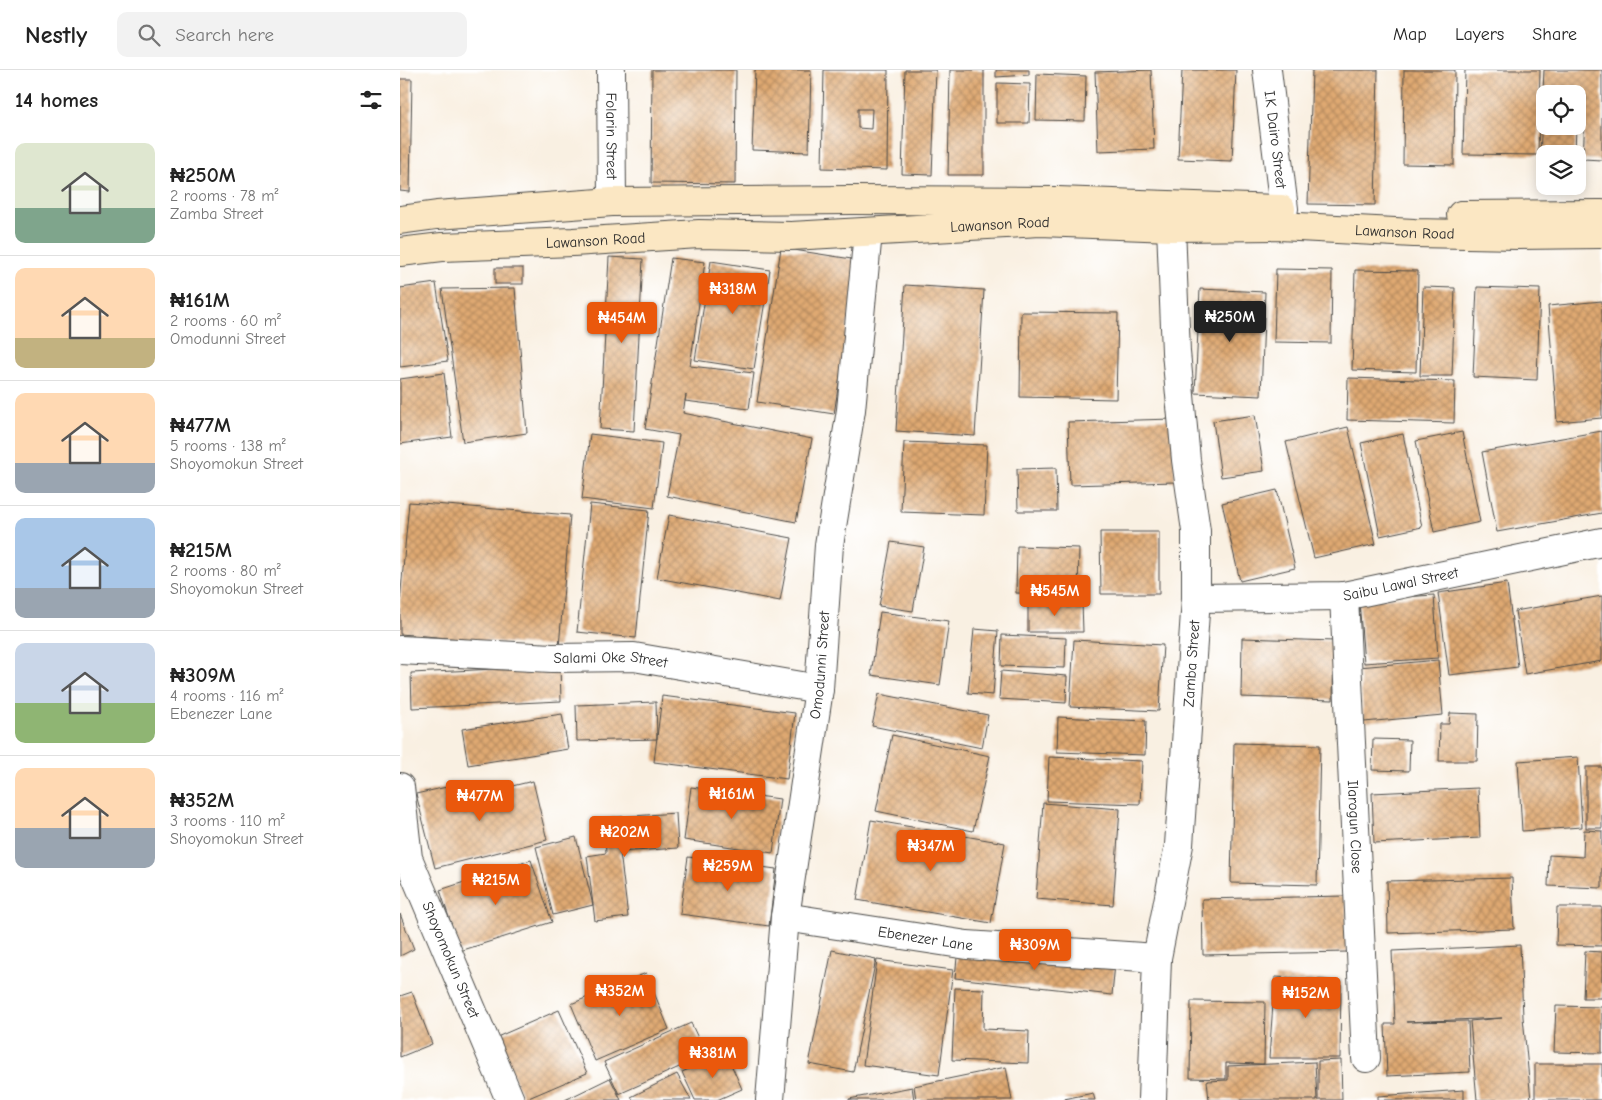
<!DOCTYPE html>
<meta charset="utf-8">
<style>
:root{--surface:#fff;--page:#f2f2f2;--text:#222;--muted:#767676;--line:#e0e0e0;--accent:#ea580c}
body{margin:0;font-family:"Comic Neue",sans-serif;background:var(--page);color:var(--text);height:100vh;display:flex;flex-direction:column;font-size:19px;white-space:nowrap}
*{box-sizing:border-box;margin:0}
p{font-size:16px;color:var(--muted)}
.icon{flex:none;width:28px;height:28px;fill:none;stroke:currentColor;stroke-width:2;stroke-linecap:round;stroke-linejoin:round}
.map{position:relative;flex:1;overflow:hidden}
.side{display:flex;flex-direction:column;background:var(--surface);width:400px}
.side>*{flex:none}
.controls{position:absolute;left:1136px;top:15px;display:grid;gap:10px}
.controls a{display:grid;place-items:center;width:50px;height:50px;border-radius:10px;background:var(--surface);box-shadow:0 2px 12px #0003;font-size:25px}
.price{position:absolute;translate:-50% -42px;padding:0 11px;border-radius:5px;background:var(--accent);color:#fff;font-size:16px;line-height:32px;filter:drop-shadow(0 1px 2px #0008)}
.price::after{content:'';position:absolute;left:50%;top:30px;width:15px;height:11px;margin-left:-8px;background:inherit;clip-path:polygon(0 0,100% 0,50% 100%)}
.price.selected{background:#222;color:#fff}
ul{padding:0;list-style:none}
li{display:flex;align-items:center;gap:15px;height:125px;padding:0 15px}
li+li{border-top:1px solid var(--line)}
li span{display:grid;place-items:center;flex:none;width:140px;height:100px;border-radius:10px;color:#555}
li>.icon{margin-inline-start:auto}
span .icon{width:60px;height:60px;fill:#fffc;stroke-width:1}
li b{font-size:21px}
h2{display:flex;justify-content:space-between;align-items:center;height:60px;padding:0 15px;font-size:21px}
header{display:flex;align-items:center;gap:30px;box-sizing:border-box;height:70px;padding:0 25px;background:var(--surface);border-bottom:1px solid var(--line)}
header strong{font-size:24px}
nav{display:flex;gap:28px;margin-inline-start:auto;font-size:18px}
.search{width:350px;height:45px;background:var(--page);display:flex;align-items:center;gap:12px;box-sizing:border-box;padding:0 18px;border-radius:10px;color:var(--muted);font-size:19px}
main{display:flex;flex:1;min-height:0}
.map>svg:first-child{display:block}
.building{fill:url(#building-cross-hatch);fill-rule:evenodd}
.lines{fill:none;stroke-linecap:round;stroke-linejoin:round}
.minor-casing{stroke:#4a4946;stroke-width:30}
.secondary-casing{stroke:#4a4946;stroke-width:30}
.minor{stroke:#fff;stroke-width:28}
.secondary{stroke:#fbe7c3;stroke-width:28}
.labels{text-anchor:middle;stroke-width:4;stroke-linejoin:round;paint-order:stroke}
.street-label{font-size:15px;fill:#2b2b2b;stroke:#fff}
</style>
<header>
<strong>Nestly</strong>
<div class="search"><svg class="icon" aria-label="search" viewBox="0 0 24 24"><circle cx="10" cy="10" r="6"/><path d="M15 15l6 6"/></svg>Search here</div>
<nav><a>Map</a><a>Layers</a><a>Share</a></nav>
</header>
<main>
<section class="side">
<h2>14 homes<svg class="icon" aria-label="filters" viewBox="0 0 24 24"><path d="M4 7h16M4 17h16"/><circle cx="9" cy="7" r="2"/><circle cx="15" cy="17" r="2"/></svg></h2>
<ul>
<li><span style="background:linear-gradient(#dfe7d0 65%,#7fa58c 0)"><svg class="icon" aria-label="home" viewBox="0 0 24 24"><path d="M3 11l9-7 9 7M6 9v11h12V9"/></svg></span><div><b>₦250M</b><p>2 rooms · 78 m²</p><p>Zamba Street</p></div></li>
<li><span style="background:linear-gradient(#ffd9b3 70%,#c2b280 0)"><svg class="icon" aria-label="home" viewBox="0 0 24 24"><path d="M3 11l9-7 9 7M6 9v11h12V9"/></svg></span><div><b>₦161M</b><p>2 rooms · 60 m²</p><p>Omodunni Street</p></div></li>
<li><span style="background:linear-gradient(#ffd9b3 70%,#9aa5b1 0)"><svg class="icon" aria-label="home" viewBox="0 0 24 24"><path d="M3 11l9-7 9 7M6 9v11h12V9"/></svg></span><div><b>₦477M</b><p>5 rooms · 138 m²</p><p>Shoyomokun Street</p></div></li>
<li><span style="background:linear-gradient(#a9c7e8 70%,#9aa5b1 0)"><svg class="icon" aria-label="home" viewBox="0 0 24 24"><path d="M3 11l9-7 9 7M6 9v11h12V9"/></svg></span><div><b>₦215M</b><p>2 rooms · 80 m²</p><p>Shoyomokun Street</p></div></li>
<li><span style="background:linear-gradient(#c9d6e8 60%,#8fb573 0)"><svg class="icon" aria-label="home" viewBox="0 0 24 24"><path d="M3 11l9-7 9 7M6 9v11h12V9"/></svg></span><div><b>₦309M</b><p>4 rooms · 116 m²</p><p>Ebenezer Lane</p></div></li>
<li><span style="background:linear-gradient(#ffd9b3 60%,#9aa5b1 0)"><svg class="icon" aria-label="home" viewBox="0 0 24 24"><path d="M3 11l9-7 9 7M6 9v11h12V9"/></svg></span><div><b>₦352M</b><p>3 rooms · 110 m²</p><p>Shoyomokun Street</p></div></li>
</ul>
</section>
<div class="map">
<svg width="1202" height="1030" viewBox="0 0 1202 1030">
<defs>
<pattern id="building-cross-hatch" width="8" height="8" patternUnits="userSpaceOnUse" patternTransform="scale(1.25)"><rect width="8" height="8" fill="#dfa972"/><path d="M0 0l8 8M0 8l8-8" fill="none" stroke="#b58a5e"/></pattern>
</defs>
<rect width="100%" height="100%" fill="#fff"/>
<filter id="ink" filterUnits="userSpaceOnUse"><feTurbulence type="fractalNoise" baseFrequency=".02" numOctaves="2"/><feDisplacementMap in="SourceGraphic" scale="10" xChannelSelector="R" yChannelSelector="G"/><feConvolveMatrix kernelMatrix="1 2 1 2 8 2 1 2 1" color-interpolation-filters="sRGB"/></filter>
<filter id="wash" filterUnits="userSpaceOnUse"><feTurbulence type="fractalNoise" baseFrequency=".0096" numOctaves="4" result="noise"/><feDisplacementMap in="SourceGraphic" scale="20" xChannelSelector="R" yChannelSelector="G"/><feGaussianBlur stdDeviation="1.12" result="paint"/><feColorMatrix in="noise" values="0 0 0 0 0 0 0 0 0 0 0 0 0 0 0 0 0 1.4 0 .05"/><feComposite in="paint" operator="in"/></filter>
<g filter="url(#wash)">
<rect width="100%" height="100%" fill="#f9f0e2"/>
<g id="blocks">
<g class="building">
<polygon points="252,0 336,0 335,114 251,113"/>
<polygon points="355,0 411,0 409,82 352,80"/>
<path d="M424,0H488L487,100L422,98ZM458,39H472L471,59L458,58Z"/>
<polygon points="505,0 536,0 532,105 502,104"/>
<polygon points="550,0 584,0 584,105 548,105"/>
<polygon points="596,0 629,0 629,5 596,7"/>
<polygon points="751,0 754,79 698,81 695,2"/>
<polygon points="782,0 836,0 832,91 778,89"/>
<polygon points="912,0 978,0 975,135 908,134"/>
<polygon points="1004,0 1055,0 1054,95 1003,94"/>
<polygon points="1065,0 1140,0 1138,85 1063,84"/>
<polygon points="1144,0 1202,0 1202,90 1183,89 1186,24 1145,24 1145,56 1176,56 1175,84 1145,84 1145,88 1140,87"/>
<polygon points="637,4 686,6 685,51 636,50"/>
<polygon points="0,9 12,9 10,122 0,121"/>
<polygon points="597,13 630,14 629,53 597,53"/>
<polygon points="381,178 458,190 434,344 357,332"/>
<polygon points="209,187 243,189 234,361 200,359"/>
<polygon points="271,188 305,192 290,296 354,303 349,339 285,331 286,325 283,343 412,369 396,452 267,426 279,365 245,359"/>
<polygon points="311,191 370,200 354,299 295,290"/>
<rect x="95" y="198" width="28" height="16"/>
<polygon points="876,199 932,200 931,273 874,272"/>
<polygon points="955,200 1018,201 1016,302 952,300"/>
<polygon points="36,213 48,291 0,297 0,218"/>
<polygon points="505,215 584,220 575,366 496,361"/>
<polygon points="1023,217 1055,218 1052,306 1020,306"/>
<polygon points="1077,217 1140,219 1137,310 1073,307"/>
<polygon points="115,218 127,363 63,372 42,219"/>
<polygon points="800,219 865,222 861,326 795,323"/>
<polygon points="1202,231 1202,348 1157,352 1148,236"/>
<polygon points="621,242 718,243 716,329 620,327"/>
<polygon points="44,303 52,367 0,374 0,309"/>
<polygon points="948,308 1055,311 1054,353 947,350"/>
<polygon points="855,345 864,401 821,407 813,351"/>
<polygon points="773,349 775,412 670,415 668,352"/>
<polygon points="948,357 976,474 914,488 886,372"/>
<polygon points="1202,361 1202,443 1097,462 1082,382"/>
<polygon points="1062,362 1080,452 1034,462 1016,371"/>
<polygon points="190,364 262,373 254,438 182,429"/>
<polygon points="1003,364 1022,457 980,466 961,373"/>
<polygon points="504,372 587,375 584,445 501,442"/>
<polygon points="656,398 657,441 618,441 617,399"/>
<polygon points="877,420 895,498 840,511 822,433"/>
<polygon points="9,432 170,445 159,577 0,564 0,532"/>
<polygon points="190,434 249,440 236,568 177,562"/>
<polygon points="269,445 392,468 380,531 257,508"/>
<polygon points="700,462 759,462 759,524 701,524"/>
<polygon points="491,472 524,477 513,541 479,536"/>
<polygon points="617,476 679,478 678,525 616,523"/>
<polygon points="1107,513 1118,597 1049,605 1038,523"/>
<polygon points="1034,525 1038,588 964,593 959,530"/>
<polygon points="1202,526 1202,591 1125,604 1115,541"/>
<polygon points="628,532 682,532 683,562 628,562"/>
<polygon points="480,542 549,551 540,615 471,605"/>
<polygon points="574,559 598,561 593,625 568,623"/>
<polygon points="602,565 666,568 665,598 601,596"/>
<polygon points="842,568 934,571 933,630 841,627"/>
<polygon points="674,570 763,575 759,641 670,637"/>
<polygon points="1038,590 1043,645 964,652 959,597"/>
<polygon points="160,596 161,631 12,638 11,603"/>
<polygon points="601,601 667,606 666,633 599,629"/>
<polygon points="479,624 588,645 582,678 472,656"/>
<polygon points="262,626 395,643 387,709 254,692"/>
<polygon points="256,632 257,669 177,671 176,635"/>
<polygon points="1050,643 1078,644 1077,691 1039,691 1040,654 1049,654"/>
<polygon points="162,644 168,679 68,695 62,659"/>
<polygon points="658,647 746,651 745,685 657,682"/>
<polygon points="492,665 590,686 573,761 476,741"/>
<polygon points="973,669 1010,670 1009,701 972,700"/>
<polygon points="834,673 920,675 917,815 831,813"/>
<polygon points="649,687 742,691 740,734 647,731"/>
<polygon points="1178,687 1182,757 1122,761 1118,691"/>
<rect x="1186" y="697" width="16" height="61"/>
<polygon points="133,711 147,770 35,798 16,724 51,716 54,730"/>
<polygon points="291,717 380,729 373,783 284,770"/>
<polygon points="1078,718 1080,768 974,773 972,723"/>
<polygon points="643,733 720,739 713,835 636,829"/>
<polygon points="276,743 278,778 220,782 228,847 195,851 187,786 206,783 204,748"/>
<polygon points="471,750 605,773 591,853 457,830"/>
<polygon points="1184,760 1202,761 1202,818 1148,816 1149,785 1183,787"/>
<polygon points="176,767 193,835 153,845 136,777"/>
<polygon points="288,787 376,799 369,856 280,844"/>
<polygon points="131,790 152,852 60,881 40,820"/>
<polygon points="1112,808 1114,859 988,863 987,811"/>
<polygon points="946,826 947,882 803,885 802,829"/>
<polygon points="1157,837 1202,837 1202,876 1156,875"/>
<polygon points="0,844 14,879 0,886"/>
<polygon points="1120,875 1123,947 1131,1030 1077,1030 1070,951 1102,948 1006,952 1068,951 1070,1002 987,1006 985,954 995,954 992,881"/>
<polygon points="558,877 715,894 712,925 555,908"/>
<polygon points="432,880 476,889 453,1002 409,994"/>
<polygon points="1185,881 1202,882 1202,928 1183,928"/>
<polygon points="477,890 553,900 539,1005 463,995"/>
<polygon points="246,903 269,959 195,991 171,934"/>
<polygon points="875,907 941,911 940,988 869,988"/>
<polygon points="555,918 584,919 583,959 629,961 628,993 552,990"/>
<polygon points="12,922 32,974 0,987 0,926"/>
<polygon points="791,931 865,932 864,994 826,993 826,1009 790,1008"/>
<polygon points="1156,936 1202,937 1202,983 1154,982"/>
<polygon points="159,940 187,1003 124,1030 97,967"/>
<polygon points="291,953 306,985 219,1024 204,992"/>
<polygon points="326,983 342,1019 317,1030 295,1030 282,1002"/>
<polygon points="941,990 942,1030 918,1030 918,991"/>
<polygon points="915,992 917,1030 809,1030 807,1011 828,1010 828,996"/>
<rect x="1135" y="994" width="67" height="36"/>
<polygon points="606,997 612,1030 516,1030 514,1016"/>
<polygon points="277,1004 291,1030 233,1030 231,1027"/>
<polygon points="210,1008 221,1030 165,1030"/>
<polygon points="512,1017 514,1030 449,1030 449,1029"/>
<polygon points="1064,1020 1064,1030 978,1030 978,1026"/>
<polygon points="693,1023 695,1030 664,1030 664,1029"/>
</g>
</g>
</g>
<g filter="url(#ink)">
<use href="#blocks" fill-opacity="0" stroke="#4a4946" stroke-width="1"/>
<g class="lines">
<defs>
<g id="minor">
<path id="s1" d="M211,0L212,132"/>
<path id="s2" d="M867,0L884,139"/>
<path id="s3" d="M944,526L966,988"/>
<path id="s4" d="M796,528L944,526L1202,472"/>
<path id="s5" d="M0,580L152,588L234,587L419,619"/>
<path id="s6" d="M0,717L8,788L110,1030"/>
<path id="s7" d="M385,847L567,875L757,888"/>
<path id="s8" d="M370,1030L385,847L419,619L429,475L451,340L468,162"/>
<path id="s9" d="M752,1030L757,888L779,775L796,528V461L786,390L776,282L771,157"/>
</g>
<g id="secondary">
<polyline points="1061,145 1202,144"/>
<polyline points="0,150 37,145 212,132 452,130 658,131 881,139"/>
<path id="s10" d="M0,182L42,177L173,172L299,164L391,166L640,152L771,157L879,156L1014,163L1118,165L1202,164"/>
</g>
</defs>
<use href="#minor" class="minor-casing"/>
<use href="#secondary" class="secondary-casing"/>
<use href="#minor" class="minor"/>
<use href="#secondary" class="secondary"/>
</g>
</g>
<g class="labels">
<g class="street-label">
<text dy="5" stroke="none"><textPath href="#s1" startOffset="66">Folarin Street</textPath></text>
<text dy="5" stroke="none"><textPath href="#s2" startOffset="70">I.K Dairo Street</textPath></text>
<text dy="5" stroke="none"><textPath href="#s10" startOffset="601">Lawanson Road</textPath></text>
<text dy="5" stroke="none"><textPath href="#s10" startOffset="1006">Lawanson Road</textPath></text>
<text dy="5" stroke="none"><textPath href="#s10" startOffset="196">Lawanson Road</textPath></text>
<text dy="5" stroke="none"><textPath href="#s4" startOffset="206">Saibu Lawal Street</textPath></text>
<text dy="5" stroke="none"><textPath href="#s5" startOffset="211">Salami Oke Street</textPath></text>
<text dy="5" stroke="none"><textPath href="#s9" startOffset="439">Zamba Street</textPath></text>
<text dy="5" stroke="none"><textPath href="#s8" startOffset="438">Omodunni Street</textPath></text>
<text dy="5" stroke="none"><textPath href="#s3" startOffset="231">Ilarogun Close</textPath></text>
<text dy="5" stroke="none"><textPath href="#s7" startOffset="142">Ebenezer Lane</textPath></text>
<text dy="5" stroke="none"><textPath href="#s6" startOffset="182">Shoyomokun Street</textPath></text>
</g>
</g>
</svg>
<div class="controls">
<a><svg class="icon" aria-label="locate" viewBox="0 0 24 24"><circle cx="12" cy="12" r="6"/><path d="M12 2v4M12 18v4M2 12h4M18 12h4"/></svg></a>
<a><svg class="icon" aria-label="layers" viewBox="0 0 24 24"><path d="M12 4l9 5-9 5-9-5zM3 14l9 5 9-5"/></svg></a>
</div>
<b class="price" style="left:333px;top:245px">₦318M</b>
<b class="price selected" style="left:830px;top:273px">₦250M</b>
<b class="price" style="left:222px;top:274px">₦454M</b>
<b class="price" style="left:655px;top:547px">₦545M</b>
<b class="price" style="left:332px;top:750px">₦161M</b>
<b class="price" style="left:80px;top:752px">₦477M</b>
<b class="price" style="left:225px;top:788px">₦202M</b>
<b class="price" style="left:531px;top:802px">₦347M</b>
<b class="price" style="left:328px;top:822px">₦259M</b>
<b class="price" style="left:96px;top:836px">₦215M</b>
<b class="price" style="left:635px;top:901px">₦309M</b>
<b class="price" style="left:220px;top:947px">₦352M</b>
<b class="price" style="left:906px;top:949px">₦152M</b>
<b class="price" style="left:313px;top:1009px">₦381M</b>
</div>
</main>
